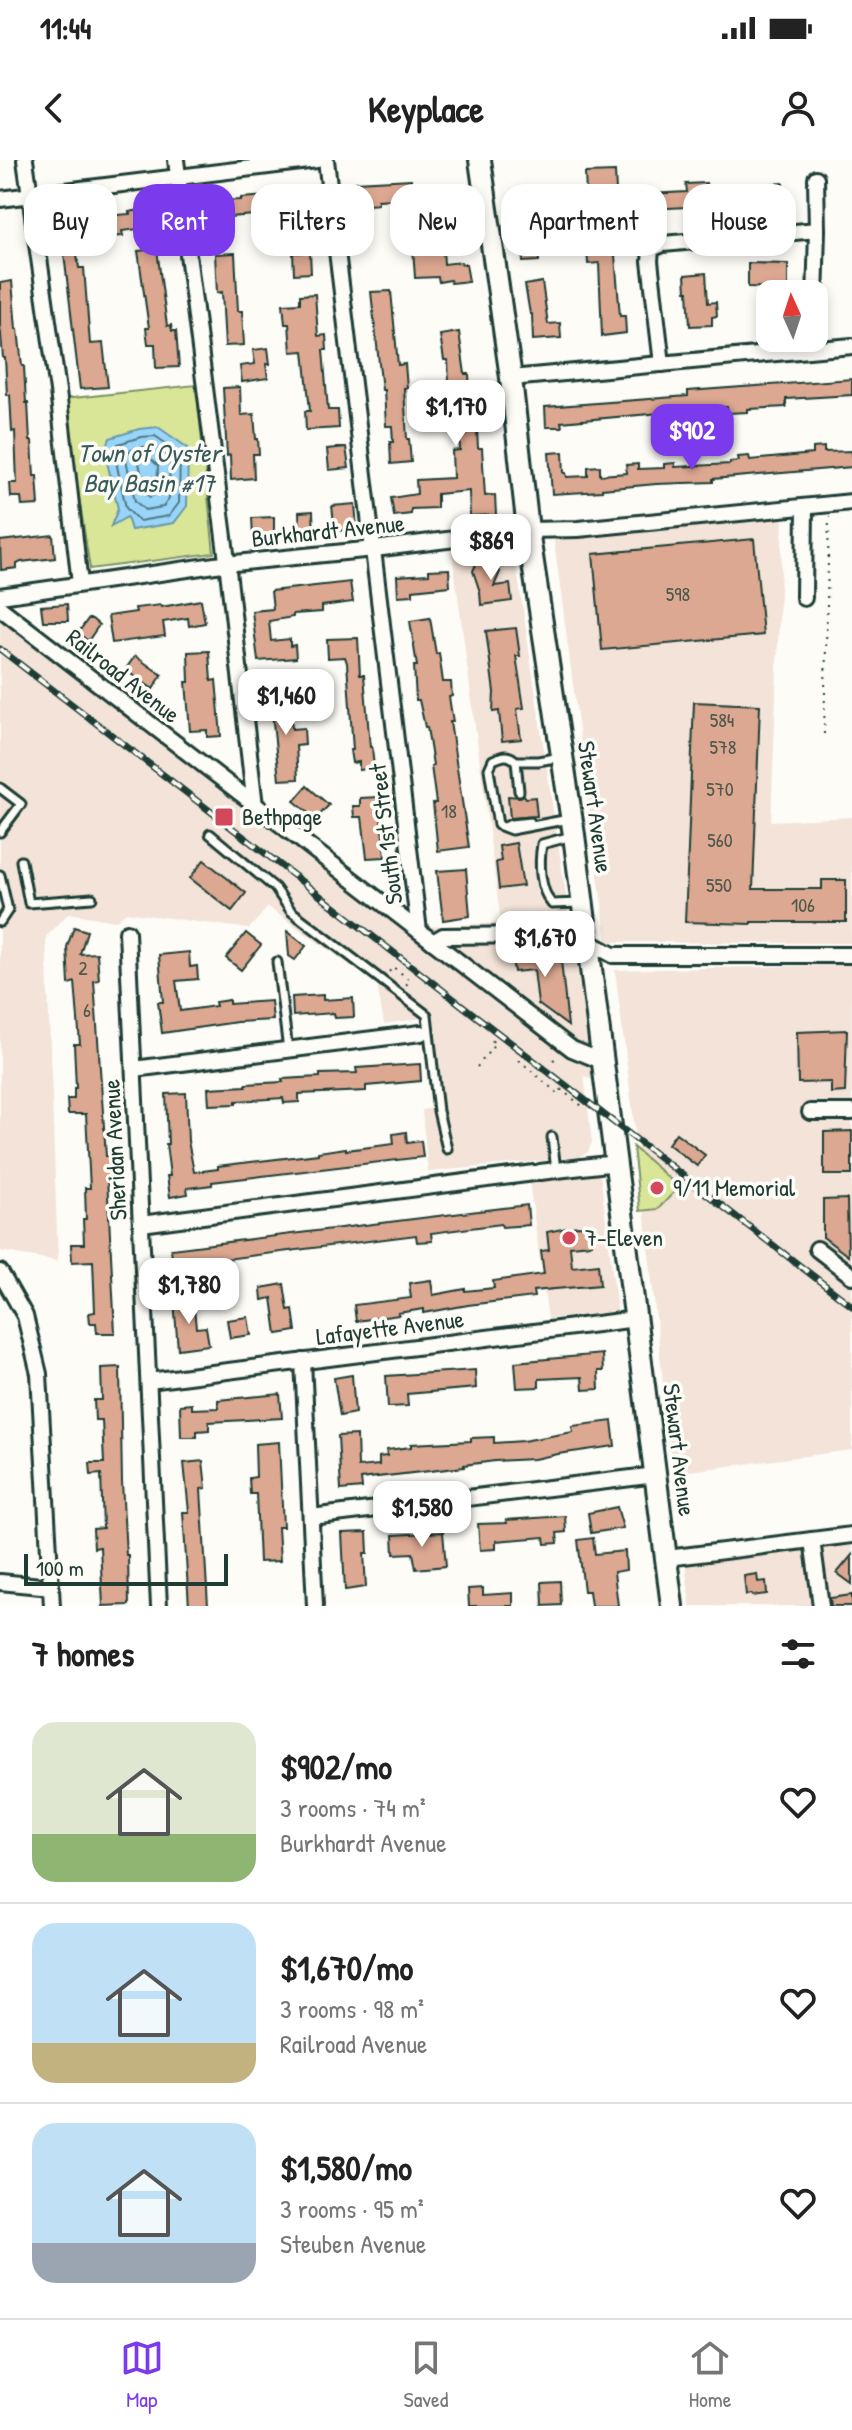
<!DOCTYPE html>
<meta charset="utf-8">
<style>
:root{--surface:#fff;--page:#f2f2f2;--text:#222;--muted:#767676;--line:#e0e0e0;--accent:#7c3aed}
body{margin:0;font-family:"Patrick Hand",sans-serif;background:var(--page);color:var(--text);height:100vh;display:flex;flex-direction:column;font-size:30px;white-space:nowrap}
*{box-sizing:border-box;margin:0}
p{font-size:26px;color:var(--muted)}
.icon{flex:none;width:44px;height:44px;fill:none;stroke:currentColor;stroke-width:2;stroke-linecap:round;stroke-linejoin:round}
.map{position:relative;height:1446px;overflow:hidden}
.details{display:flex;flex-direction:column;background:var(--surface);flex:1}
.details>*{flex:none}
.top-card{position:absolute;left:24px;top:24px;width:804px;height:72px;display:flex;gap:16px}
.needle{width:52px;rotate:357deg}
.fabs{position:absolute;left:756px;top:120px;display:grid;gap:16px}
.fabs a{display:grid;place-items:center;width:72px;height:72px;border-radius:16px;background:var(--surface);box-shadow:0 4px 12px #0003;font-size:40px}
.scale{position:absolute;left:24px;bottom:20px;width:204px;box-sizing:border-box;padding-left:8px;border:4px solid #1f3d34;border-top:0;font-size:22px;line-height:28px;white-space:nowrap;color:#1f3d34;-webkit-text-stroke:6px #fdfcf7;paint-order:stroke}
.price{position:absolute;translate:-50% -68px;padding:0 18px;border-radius:16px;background:#fff;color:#222;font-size:26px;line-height:52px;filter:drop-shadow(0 2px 4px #0008)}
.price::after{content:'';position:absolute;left:50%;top:48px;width:24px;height:18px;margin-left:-12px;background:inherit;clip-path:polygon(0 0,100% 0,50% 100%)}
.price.selected{background:var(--accent);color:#fff}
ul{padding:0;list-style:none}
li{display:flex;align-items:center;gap:24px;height:200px;padding:0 32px}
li+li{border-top:2px solid var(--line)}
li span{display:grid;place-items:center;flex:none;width:224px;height:160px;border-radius:24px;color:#555}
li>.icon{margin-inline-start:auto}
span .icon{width:96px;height:96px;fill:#fffc;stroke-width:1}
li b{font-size:34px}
h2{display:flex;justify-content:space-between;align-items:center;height:96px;padding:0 32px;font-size:34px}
.chip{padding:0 28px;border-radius:24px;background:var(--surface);box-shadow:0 4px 12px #0003;font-size:28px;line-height:72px}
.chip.selected{background:var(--accent);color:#fff}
.status{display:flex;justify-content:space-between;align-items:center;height:56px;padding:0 40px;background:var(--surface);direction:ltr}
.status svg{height:22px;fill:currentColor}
header{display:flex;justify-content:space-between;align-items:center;height:104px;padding:0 32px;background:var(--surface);font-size:36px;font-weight:700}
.tab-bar{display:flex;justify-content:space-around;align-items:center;height:112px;border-top:2px solid var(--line);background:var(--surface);font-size:22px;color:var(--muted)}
.tab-bar a{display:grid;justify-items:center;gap:4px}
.tab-bar .selected{color:var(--accent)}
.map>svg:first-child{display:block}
.built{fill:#f3e3d8}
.green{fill:#d9e698;stroke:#7c9266;stroke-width:2}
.water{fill:#99d4f9;stroke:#6898aa;stroke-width:2}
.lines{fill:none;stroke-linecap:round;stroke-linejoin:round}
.shore{stroke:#507983;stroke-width:2}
.building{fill:#dca891;stroke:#1f3d34;stroke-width:2}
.service-casing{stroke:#1f3d34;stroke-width:13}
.minor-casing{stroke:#1f3d34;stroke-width:20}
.secondary-casing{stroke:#1f3d34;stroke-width:26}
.path{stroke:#1f3d34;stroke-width:2;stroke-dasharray:2 6;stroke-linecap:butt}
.service{stroke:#fdfcf7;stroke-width:7}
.minor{stroke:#fdfcf7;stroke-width:14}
.secondary{stroke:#fdfcf7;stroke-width:20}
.rail-casing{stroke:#1f3d34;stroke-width:7}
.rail{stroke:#fdfcf7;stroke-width:4;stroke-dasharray:12;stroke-linecap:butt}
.poi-dot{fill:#d1495b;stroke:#fdfcf7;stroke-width:3}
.labels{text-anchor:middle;stroke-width:7;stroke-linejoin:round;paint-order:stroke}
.number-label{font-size:20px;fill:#4e584b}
.street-label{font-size:24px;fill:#1f3d34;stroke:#fdfcf7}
.poi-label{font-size:24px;fill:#1f3d34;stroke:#fdfcf7;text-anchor:start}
.water-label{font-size:26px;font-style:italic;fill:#375b5b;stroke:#fdfcf7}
</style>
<div class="status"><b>11:44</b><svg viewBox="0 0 49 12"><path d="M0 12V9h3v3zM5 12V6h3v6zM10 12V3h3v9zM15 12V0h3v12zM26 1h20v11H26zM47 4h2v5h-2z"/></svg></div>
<header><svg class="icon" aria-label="back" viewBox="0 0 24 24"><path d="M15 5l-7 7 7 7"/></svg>Keyplace<svg class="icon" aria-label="person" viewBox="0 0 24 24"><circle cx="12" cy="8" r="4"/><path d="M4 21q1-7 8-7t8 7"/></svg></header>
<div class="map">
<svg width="852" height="1446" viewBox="0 0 852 1446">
<rect width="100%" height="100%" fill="#fdfcf7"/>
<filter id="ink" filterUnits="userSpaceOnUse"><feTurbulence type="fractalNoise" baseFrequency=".0125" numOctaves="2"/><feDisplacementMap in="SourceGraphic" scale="16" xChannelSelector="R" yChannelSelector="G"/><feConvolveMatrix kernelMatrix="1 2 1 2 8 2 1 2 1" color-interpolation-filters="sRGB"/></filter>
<g filter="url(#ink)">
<g class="built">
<polygon points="783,355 771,661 852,657 852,783 607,782 554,380"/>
<polygon points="513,384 594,922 584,915 592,982 588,992 579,997 428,1012 422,950 433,948 423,858 384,864 377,824 268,747 249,769 126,752 115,761 69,753 46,777 58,1101 0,1091 0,460 400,768 501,763 452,391"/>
<polygon points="852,805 852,1290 673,1313 637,985 615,810"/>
<polygon points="600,1013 617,1151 548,1159 529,1020"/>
<polygon points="852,1382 852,1446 829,1446 822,1385"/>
<polygon points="803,1388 811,1446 690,1446 685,1401"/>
</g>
<g class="green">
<polygon points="196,225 214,393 90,409 64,239"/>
<polygon points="633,987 679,1027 658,1049 640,1051"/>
</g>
<polygon class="water" points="158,267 188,288 187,346 174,363 131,370 127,357 111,366 118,349 105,293 110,278 139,269"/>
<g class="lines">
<g class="shore">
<polygon points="155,276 180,293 179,343 169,356 139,361 126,348 114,292 118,284 141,277"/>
<path d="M152,286L170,298L169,339L163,347L145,350L135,341L125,295C130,288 143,287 152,286Z"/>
<polygon points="150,298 158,306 157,333 150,337 146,334 139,303 142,300"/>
</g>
</g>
<g class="building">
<polygon points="615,12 616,31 586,33 585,13"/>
<polygon points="411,19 412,38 378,40 378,44 358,46 356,22"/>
<polygon points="706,23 707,28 783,23 784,39 746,41 746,45 708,47 708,50 688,51 687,47 649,49 649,34 687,32 686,24"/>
<polygon points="302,30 303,64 284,65 283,53 229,57 230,71 210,72 208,41 241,40 241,38 282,35 282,32"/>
<polygon points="548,35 550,61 536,62 539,101 523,102 520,64 517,64 516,51 521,51 520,38"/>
<polygon points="152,48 155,67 122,71 123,76 81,78 81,83 75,83 79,108 84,108 90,184 103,183 108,227 80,229 60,60 130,54 129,52"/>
<polygon points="613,71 620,156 625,156 626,173 602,176 599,103 588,104 586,72"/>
<polygon points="442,72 444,104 461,102 462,104 466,104 469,121 451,123 450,120 439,122 438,117 415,118 412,73"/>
<polygon points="157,89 167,166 171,165 172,171 176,171 179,207 156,208 155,184 148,184 146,168 149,168 138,91"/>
<polygon points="310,92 311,113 294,114 293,93"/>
<polygon points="235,93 238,151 242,151 244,185 225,186 222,132 217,133 215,94"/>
<polygon points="748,103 788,104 788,128 748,127"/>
<polygon points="706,113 708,143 716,142 717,156 712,157 712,165 690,166 688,131 686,131 685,115"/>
<polygon points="12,121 16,169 18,169 22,206 24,206 26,243 28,243 30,281 32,281 34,316 37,316 39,345 22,346 21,337 11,337 10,323 17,323 15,271 12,272 10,235 7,235 5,198 3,198 0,163 0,123"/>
<polygon points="542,122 548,164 560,163 561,178 533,180 532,154 530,154 525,125"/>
<polygon points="391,131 398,205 405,204 407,228 404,228 407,279 409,279 411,302 391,304 390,282 393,282 392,266 386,266 384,230 382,230 371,132"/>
<polygon points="315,134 318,176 326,175 327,190 323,190 328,250 338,250 339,268 306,270 305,251 310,251 304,191 291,192 289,164 285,164 283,144 300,143 300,135"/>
<polygon points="459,172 465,214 469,214 471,251 476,250 478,288 482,288 485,336 495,335 496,355 470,356 469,331 437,334 437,348 411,349 411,354 394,356 391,338 417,334 416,320 453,318 452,291 460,290 458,246 450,246 448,200 444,200 440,175"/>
<polygon points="268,188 270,204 266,204 268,218 242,222 240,206 255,204 253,190"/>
<polygon points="852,219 852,235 786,239 786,247 748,249 748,252 728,253 727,247 672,250 672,252 561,262 562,267 546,267 545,247 688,236 688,231"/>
<polygon points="240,227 241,255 254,254 256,279 258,279 259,294 253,294 254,318 231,320 230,295 227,296 223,228"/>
<polygon points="346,287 349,308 329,310 327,289"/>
<polygon points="824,287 824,292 852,291 852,307 713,319 713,322 656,324 602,329 602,331 552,334 549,293 563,292 564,313 566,313 567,317 588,316 588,307 600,306 600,315 627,313 626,305 638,304 638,309 664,308 664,304 675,303 675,307 730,304 730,302 739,301 738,297 749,296 750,300 813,294 813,288"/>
<polygon points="355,344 357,369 335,371 332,346"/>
<polygon points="313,351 314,376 300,377 299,352"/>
<polygon points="274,357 274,375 253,376 252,358"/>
<polygon points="53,375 55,398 21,402 17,404 17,408 1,410 0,381"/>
<polygon points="754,379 763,475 602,490 593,394"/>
<polygon points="479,397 495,398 500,412 494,426 510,424 512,441 481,445 480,432 473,411"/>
<polygon points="449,409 450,426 413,430 413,435 398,436 397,416 429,414 429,410"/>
<polygon points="350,422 353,442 322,446 322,452 293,454 293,457 269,461 271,481 290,479 290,486 295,485 296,498 258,501 252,451 273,449 271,431"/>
<polygon points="201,440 205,463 189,466 188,458 163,462 165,476 112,483 108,456 136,452 135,448 161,445 161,447"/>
<polygon points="67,444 68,461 43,461 41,446"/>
<polygon points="430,458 436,494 439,493 443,522 451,522 452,536 449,537 453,562 450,562 469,687 438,691 433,643 436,643 431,606 433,605 427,567 425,567 419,540 416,540 414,506 417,506 410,461"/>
<polygon points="88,459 92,459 99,465 88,481 78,473"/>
<polygon points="516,468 520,496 516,496 524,548 517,549 521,579 502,581 499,551 493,552 494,532 486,471"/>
<polygon points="358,478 360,515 364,515 370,587 372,587 374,608 359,610 359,602 352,603 350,590 353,590 347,503 345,497 328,498 327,479"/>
<polygon points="209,491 211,521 216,520 221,576 207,577 207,570 190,571 186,522 189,522 188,492"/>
<polygon points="135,496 162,515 153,529 125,510"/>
<polygon points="289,532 292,569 304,568 305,585 296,586 298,619 279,620 270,533"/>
<polygon points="694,542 760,545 753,729 822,729 822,720 846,720 846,762 751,762 751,764 685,762"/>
<polygon points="307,626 329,645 316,659 294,641"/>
<polygon points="524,635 526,638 535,637 537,656 510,658 508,636 520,637"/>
<polygon points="379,637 385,697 367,698 362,657 354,657 353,646 360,646 360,638"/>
<polygon points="516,683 523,726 499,729 496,702 501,701 499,686"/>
<polygon points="204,700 246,733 232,751 190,718"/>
<polygon points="466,709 470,756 443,760 437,711"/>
<polygon points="74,767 87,771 80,794 97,793 99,820 94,821 106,996 109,996 109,1017 107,1017 115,1173 97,1173 96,1163 90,1163 89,1153 95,1152 93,1101 72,1102 71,1084 84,1084 83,1059 86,1059 85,1028 90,1028 86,954 68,954 67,939 74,939 74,928 76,928 74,884 80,884 75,822 69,824 67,787"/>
<polygon points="287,771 306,786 295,800 289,796"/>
<polygon points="246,773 261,785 241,810 226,798"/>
<polygon points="536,789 536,793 560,791 568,866 538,844 534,810 514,812 511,792"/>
<polygon points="189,792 190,807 197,806 198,819 176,821 180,851 216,846 215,842 229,840 229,844 271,841 273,860 237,862 162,873 158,842 163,842 159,795"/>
<polygon points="323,835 323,840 353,838 354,857 335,858 334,853 293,856 292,837"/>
<polygon points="847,870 845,932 831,933 831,922 798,923 797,872"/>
<polygon points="420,904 421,921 366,926 366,931 299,934 299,942 284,943 283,938 236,941 236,944 209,945 208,928 246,926 246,924 283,922 282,919 320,917 320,914 357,913 356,908"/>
<polygon points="186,933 188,981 194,1012 218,1009 218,1006 318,994 318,992 346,988 346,990 394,984 393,974 406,972 407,983 421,981 423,997 212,1022 212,1025 187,1028 188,1034 170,1037 167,1016 170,1016 166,984 168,984 166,934"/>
<polygon points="852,971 852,1015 824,1015 824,972"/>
<polygon points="676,973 705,995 697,1006 668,984"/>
<polygon points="847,1039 848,1096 823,1077 823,1040"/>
<polygon points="527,1045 529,1065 502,1067 501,1064 431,1073 432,1081 417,1082 416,1075 218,1100 219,1106 174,1112 171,1089"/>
<polygon points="577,1066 590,1067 591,1084 570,1086 572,1107 598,1104 600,1125 533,1131 534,1137 468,1145 424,1153 424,1149 398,1153 399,1155 356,1161 354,1145 411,1138 409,1123 431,1120 433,1135 465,1129 465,1131 494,1128 493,1121 544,1114 541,1091 549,1090 547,1072"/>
<polygon points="284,1124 288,1150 293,1149 296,1171 277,1174 272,1138 262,1140 261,1128"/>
<polygon points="193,1138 196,1168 206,1167 209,1185 178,1189 174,1140"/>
<polygon points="248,1157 251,1175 230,1178 227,1160"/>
<polygon points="602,1194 603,1211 598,1211 599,1229 583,1230 582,1217 539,1219 539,1227 517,1228 515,1202"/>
<polygon points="120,1207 122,1322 126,1395 128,1395 129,1445 103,1446 100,1387 94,1388 93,1369 103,1368 101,1314 91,1315 90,1303 104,1303 102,1260 95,1260 94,1240 102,1240 101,1208"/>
<polygon points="475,1210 476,1228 407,1234 408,1246 388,1247 386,1216"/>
<polygon points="352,1215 355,1253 340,1256 334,1218"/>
<polygon points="280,1234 282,1258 209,1262 209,1270 197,1271 197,1277 181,1277 180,1245 192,1244 192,1249 218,1248 218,1240"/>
<polygon points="612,1261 615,1286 558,1294 534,1299 495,1301 464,1305 464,1307 361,1319 362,1328 341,1330 338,1276 357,1275 358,1307 379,1305 379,1297 387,1296 386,1290 411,1287 411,1284 471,1281 471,1278 494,1277 494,1283 523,1281 573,1272 572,1266"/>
<polygon points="279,1282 283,1367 278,1367 280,1401 259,1402 256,1334 250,1334 249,1318 256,1317 255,1284"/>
<polygon points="203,1301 206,1328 201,1329 208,1446 189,1446 183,1352 189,1352 184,1303"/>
<polygon points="617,1347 623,1368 591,1373 588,1353"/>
<polygon points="565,1356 566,1372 557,1373 558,1383 545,1384 544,1377 496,1381 496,1389 480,1390 478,1364 507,1363 506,1360"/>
<polygon points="367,1372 368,1393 364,1393 366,1427 345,1430 342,1373"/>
<polygon points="443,1372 446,1406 416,1409 413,1393 394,1394 393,1375"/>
<polygon points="593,1378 595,1394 625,1391 626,1410 614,1412 618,1446 591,1446 589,1431 584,1431 578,1380"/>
<polygon points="852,1395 852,1424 837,1413"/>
<polygon points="757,1414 758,1422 766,1421 767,1434 752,1436 751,1434 746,1435 744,1416"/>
<polygon points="560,1421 561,1445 543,1446 542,1422"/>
<polygon points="483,1428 483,1435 513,1433 513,1446 469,1446 468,1429"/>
<polygon points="852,1435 852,1446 831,1446 830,1438"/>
</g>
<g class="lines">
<defs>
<g id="service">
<path d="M561,597L538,601H516C508,593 502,596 493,600L489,609L498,665L511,670L569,659"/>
<polyline points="516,601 519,631"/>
<polyline points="0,628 21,644 0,672"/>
<polyline points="505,667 511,664 530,662"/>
<polyline points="210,674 275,728 291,751 427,855 438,951 447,989"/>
<path d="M572,676L542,684C539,702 539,729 552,744L581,743"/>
<polyline points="21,701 29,743 92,738"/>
<polyline points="0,715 8,750 0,762"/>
<polyline points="277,802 288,890"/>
<polyline points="552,977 556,1010"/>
</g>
<g id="minor">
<polyline points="25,0 58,231 80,424"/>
<polyline points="176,0 226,393 255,646"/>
<polyline points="326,0 419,771"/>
<polyline points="0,39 317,0"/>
<polyline points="814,177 817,70 816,18"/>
<polyline points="662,204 650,101 651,89 663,84 817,70"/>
<polyline points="511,218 852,186"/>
<polyline points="0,436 215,405 374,389 528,370 578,369 852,342"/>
<polyline points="804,438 805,347"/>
<polyline points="0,448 572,889 604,902"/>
<polyline points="127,772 159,1446"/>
<polyline points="433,782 443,776 563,775 587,781 613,795 852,795"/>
<polyline points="134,909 421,873"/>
<polyline points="810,952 852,952"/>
<polyline points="540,1012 616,1003"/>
<polyline points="141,1064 534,1013"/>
<polyline points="817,1089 852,1116"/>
<polyline points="0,1112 25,1156 39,1214 52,1446"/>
<polyline points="303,1201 315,1446"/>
<polyline points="149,1221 636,1159"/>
<polyline points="311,1357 656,1315"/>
<polyline points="812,1380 821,1446"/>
<polyline points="667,1398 852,1375"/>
<polyline points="0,1422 51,1427"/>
</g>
<polyline id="secondary" points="480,0 511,218 528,370 574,675 672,1446"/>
</defs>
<use href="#service" class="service-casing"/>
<use href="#minor" class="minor-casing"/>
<use href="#secondary" class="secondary-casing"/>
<g class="path">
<polyline points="824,574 829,357"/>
<polyline points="389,812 393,807 410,820 406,825"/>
<polyline points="553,899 558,902"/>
<polyline points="519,900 556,932 559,928 586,949"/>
<polyline points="477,907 495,884 488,876"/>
</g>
<use href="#service" class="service"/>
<use href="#minor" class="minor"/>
<use href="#secondary" class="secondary"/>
<defs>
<polyline id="rail" points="0,489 852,1146"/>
</defs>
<use href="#rail" class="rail-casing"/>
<use href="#rail" class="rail"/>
</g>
</g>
<g class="poi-dot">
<rect x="214" y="647" width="20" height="20" rx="4"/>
<circle cx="657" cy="1028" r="8"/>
<circle cx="569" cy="1078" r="8"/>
</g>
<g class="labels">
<g class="number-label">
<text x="678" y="441">598</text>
<text x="722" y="567">584</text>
<text x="723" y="594">578</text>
<text x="720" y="636">570</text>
<text x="449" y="658">18</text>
<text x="720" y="687">560</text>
<text x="719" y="732">550</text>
<text x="803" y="752">106</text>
<text x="83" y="815">2</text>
<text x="87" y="857">6</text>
</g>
<g class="street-label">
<text transform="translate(328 371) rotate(-6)" y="8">Burkhardt Avenue</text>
<text transform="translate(123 516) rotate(38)" y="8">Railroad Avenue</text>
<text transform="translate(595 647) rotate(82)" y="8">Stewart Avenue</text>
<text transform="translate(386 674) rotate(-97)" y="8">South 1st Street</text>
<text transform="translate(115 990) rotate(-93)" y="8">Sheridan Avenue</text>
<text transform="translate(390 1168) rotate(-7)" y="8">Lafayette Avenue</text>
<text transform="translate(679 1290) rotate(83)" y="8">Stewart Avenue</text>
</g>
<g class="poi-label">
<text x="242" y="665">Bethpage</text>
<text x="673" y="1036">9/11 Memorial</text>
<text x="585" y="1086">7-Eleven</text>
</g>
<g class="water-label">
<text x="149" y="302">Town of Oyster<tspan x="149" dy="30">Bay Basin #17</tspan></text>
</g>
</g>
</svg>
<div class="fabs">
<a><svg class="needle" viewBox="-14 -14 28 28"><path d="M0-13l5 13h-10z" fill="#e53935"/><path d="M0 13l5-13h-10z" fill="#767676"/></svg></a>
</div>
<div class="scale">100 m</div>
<b class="price" style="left:456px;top:288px">$1,170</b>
<b class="price selected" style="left:692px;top:312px">$902</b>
<b class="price" style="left:491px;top:422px">$869</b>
<b class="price" style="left:286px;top:577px">$1,460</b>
<b class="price" style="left:545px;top:819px">$1,670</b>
<b class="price" style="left:189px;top:1166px">$1,780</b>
<b class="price" style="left:422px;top:1389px">$1,580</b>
<div class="top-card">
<a class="chip">Buy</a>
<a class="chip selected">Rent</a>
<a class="chip">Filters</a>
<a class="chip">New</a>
<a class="chip">Apartment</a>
<a class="chip">House</a>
</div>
</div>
<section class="details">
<h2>7 homes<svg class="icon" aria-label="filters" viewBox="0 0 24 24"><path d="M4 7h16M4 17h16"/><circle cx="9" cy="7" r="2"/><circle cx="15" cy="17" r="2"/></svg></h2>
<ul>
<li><span style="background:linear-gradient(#dfe7d0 70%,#8fb573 0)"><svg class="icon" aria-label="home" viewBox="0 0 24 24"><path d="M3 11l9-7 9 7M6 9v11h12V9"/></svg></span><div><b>$902/mo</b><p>3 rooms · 74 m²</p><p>Burkhardt Avenue</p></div><svg class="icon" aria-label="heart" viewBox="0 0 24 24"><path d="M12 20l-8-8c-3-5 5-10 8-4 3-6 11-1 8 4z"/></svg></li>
<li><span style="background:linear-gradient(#bfe0f5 75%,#c2b280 0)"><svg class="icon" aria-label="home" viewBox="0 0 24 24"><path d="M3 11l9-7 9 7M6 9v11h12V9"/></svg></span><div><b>$1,670/mo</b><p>3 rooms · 98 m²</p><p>Railroad Avenue</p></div><svg class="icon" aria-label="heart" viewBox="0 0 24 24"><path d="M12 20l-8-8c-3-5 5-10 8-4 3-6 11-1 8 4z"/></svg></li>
<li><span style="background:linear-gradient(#bfe0f5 75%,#9aa5b1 0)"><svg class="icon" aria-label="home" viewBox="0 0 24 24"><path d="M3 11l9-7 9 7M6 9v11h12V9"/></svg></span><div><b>$1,580/mo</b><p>3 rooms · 95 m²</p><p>Steuben Avenue</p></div><svg class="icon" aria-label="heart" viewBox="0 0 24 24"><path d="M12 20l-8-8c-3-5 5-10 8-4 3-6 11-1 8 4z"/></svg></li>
</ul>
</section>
<nav class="tab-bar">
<a class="selected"><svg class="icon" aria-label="map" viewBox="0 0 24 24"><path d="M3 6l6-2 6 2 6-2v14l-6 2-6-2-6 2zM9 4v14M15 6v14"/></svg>Map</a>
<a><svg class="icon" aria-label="saved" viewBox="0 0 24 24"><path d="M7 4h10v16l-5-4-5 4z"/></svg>Saved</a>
<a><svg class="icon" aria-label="home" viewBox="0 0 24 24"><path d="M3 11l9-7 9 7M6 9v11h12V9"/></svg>Home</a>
</nav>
